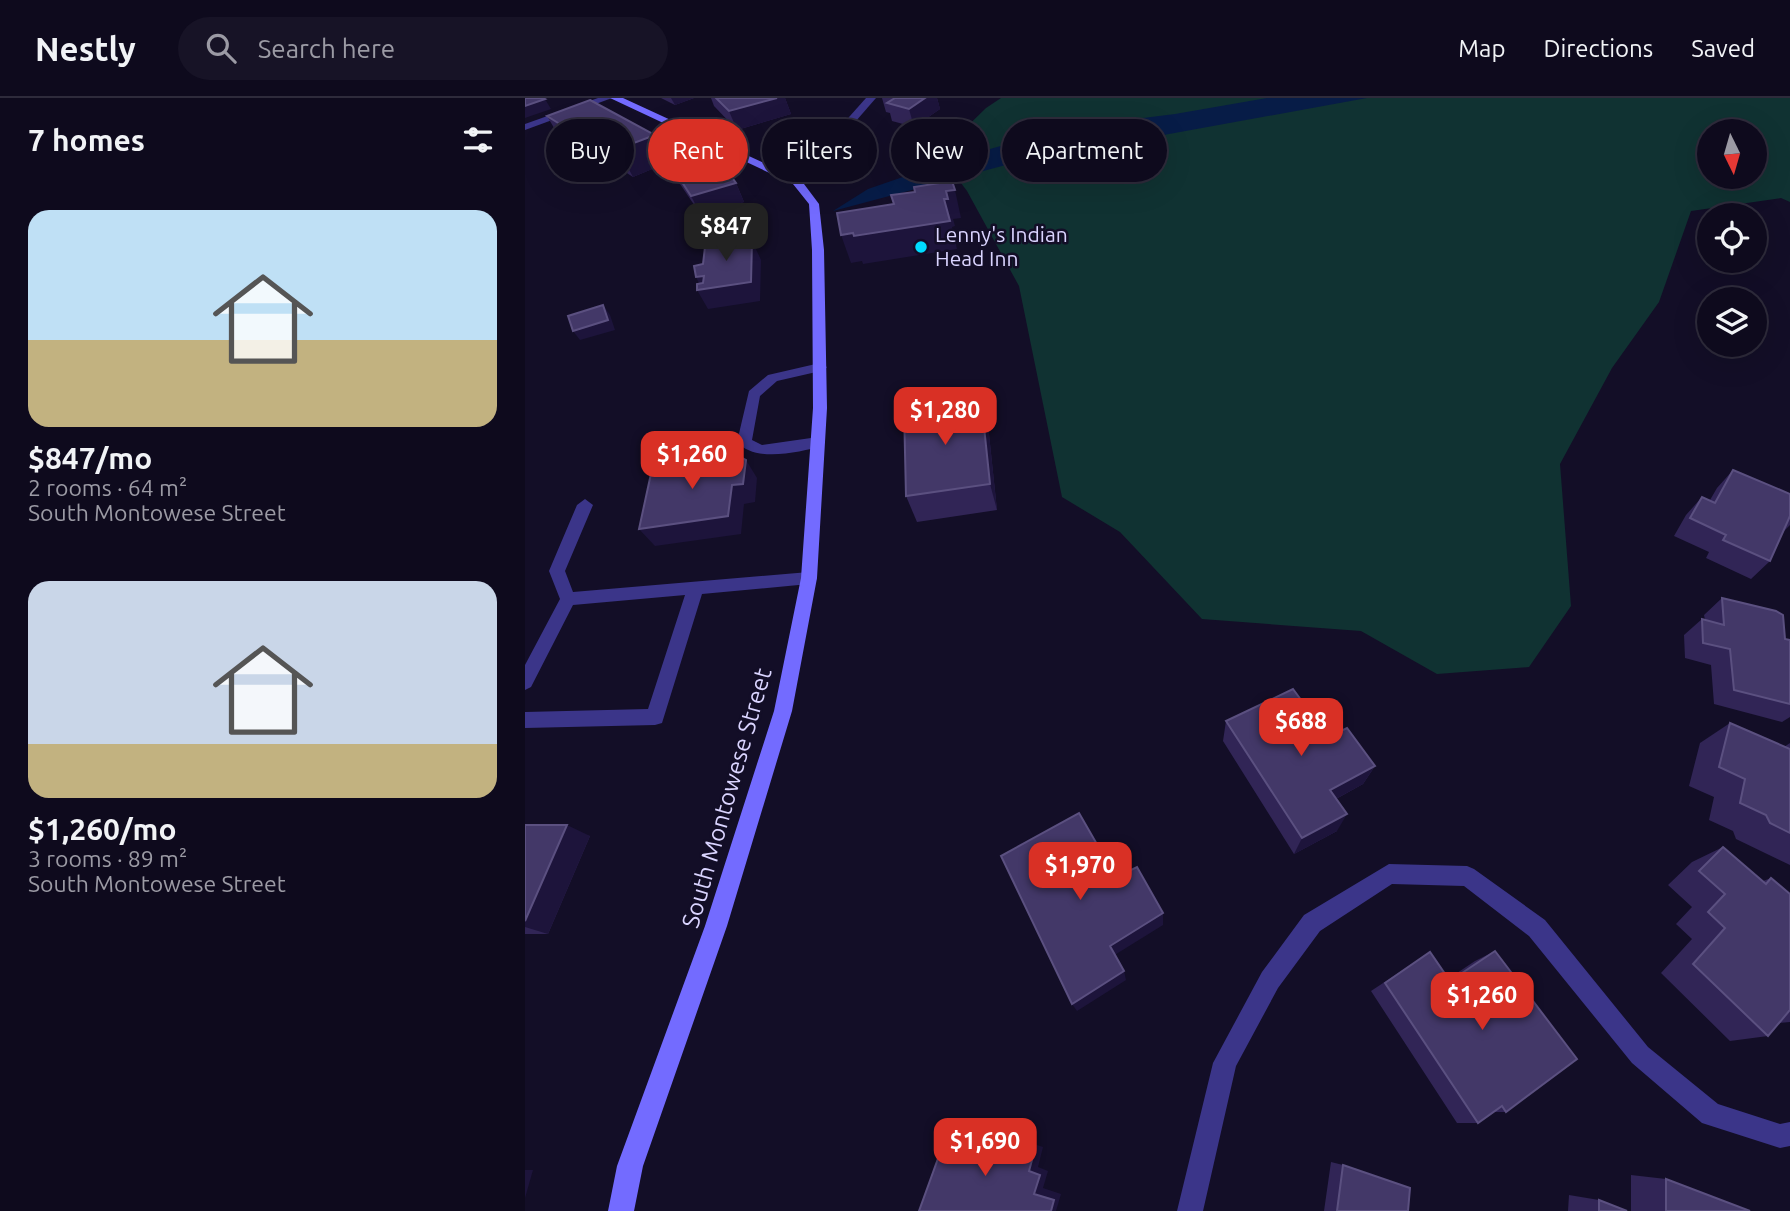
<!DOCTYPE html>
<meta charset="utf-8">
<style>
:root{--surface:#0e0a1d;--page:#171326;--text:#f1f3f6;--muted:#9b9aa4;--line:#2e2b3b;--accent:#d93025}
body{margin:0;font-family:Ubuntu,sans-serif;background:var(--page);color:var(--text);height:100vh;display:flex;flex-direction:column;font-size:26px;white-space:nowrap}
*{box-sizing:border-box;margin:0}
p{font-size:23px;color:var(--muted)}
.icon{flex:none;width:38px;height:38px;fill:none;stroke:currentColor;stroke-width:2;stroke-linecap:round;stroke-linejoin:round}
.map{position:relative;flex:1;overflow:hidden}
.sheet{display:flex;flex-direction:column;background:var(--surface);width:525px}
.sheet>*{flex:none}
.hud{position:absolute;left:21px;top:21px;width:665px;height:63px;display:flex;gap:14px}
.needle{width:46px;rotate:175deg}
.buttons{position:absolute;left:1172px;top:21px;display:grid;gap:14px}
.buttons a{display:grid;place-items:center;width:70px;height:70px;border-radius:50%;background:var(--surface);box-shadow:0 7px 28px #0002,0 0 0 2px var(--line);font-size:35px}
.price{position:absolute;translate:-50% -60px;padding:0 16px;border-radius:14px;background:var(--accent);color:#fff;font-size:23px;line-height:46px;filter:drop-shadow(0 2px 4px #0008)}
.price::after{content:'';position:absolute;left:50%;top:42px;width:21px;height:16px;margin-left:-10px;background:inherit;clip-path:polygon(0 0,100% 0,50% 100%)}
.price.active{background:#222;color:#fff}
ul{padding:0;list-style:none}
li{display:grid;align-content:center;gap:14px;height:371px;padding:0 28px}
li span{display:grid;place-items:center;height:217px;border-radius:21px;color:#555}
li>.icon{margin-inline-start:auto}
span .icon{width:126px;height:126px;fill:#fffc;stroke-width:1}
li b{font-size:30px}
h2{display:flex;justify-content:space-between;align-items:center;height:84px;padding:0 28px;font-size:30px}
.chip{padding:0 24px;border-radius:32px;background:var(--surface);box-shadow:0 7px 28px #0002,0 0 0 2px var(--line);font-size:24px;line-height:63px}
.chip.active{background:var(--accent);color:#fff}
header{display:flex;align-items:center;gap:42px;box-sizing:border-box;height:98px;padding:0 35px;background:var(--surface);border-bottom:2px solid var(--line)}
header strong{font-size:33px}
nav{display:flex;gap:38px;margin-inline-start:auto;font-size:24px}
.search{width:490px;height:63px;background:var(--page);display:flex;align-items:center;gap:18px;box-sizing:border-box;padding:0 24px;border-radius:38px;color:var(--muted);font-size:26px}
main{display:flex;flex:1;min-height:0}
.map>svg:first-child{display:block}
.green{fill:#103232;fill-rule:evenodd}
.water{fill:#071c47}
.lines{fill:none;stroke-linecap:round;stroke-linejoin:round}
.lane{fill:#3b3589;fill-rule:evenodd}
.street{fill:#3b3589;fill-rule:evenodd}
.secondary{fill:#736bff;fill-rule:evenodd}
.wall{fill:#312556}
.shaded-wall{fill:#1d143b}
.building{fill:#433868;stroke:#5b5080;stroke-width:2}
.poi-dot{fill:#00dcff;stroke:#130e27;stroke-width:2.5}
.labels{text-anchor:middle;stroke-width:5;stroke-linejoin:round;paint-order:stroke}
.far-poi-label{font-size:21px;fill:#dad4ff;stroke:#130e27;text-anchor:start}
.street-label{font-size:24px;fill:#dad4ff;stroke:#130e27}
</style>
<header>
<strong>Nestly</strong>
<div class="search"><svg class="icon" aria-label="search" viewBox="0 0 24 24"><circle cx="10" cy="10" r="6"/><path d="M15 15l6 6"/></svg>Search here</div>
<nav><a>Map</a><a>Directions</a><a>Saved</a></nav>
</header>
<main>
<section class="sheet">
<h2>7 homes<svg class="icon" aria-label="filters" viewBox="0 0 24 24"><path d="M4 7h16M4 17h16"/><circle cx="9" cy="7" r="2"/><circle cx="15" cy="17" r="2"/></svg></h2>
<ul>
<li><span style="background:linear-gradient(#bfe0f5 60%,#c2b280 0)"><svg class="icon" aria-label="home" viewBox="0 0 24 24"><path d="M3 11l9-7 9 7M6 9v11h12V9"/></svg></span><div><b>$847/mo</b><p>2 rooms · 64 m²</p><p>South Montowese Street</p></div></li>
<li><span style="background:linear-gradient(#c9d6e8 75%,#c2b280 0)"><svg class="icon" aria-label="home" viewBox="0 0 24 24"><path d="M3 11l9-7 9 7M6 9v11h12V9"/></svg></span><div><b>$1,260/mo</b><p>3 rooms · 89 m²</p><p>South Montowese Street</p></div></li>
</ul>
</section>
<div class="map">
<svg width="1265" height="1113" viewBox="0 0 1265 1113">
<rect width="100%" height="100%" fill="#130e27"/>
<path class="green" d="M476,0H1265V104L1256,100L1166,113L1134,204L1087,270L1035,366L1046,508L1004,569L912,576L836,533L677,521L595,434L537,399L494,188L442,93L414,56L461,10ZM1185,33H1230V79H1185Z"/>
<polygon class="water" points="742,0 842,0 496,63 308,113 343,91 430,61 538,30 650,16"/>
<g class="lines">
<g class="lane">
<path d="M295,265L302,269L300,272L252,283L235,298L227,342L237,347L293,339L300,344L298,348C274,354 230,365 212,344L224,293L243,277Z"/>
<polygon points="60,401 68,407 40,473 48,494 284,474 290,475 292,480 290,485 284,486 177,496 137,625 130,627 0,630 0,614 123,611 160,497 48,507 6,589 0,592 0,567 35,501 24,473 52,407"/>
</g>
<g class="street">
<polygon points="73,0 87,0 0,32 0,26"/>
<polygon points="341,0 351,0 276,86 268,86 268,82"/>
<polygon points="864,766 942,768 949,771 1020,822 1123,949 1193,1006 1255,1026 1265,1024 1265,1048 1255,1050 1177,1025 1107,965 1004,838 939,788 867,786 795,833 753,890 711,968 678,1113 652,1113 688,965 737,874 779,817"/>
</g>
<polygon class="secondary" points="85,0 98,0 276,82 294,106 299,152 302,310 292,480 267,613 202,828 118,1068 109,1113 83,1113 92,1068 180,828 249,613 276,480 288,310 287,152 284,106 268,86"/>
</g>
<g class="wall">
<polygon points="136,0 169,0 150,7"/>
<polygon points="186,0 260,0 266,16 212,32 189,8"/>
<polygon points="357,0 412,0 415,11 389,29 367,23 365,15 361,14"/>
<polygon points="22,18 130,37 144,64 108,79 80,61 70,65 38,45"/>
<polygon points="146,67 211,85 219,104 176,117 155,86"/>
<polygon points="456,300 463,327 472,412 392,424 381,398"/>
<polygon points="1208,372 1265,396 1265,427 1258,434 1245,463 1226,481 1181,460 1184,454 1149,438 1161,417 1177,399 1185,402 1192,390"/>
<polygon points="1197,500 1260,541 1265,542 1265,619 1257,624 1189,606 1186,567 1160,560 1159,537 1177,521 1180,522 1179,517"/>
<polygon points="788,618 816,633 850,668 838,686 811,701 812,733 769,756 698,643 701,623"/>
<polygon points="1205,625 1259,649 1265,645 1265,767 1211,741 1208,733 1184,722 1189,699 1164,688 1175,645"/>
<polygon points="0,727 65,738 23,836 0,836"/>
<polygon points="1198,749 1238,783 1246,780 1265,796 1265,924 1254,925 1243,938 1205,943 1136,875 1167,841 1151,826 1167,809 1143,787 1167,764"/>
<polygon points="970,853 981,1014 968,1014 953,1025 932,1025 846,893 905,854 923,881 950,863"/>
<polygon points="806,1064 818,1067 883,1113 799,1113"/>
<polygon points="1106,1077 1141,1081 1225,1113 1106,1113"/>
<polygon points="1044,1097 1074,1102 1102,1113 1043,1113"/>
</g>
<g class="shaded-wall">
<polygon points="146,0 169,0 150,7"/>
<polygon points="252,0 260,0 266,16 212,32 204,13"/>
<polygon points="400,0 412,0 415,11 389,29 384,11"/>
<polygon points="20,1 26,11 0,20 0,8"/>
<polygon points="64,34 80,61 70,65 54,38"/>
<polygon points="130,37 144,64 108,79 93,51"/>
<polygon points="211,85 219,104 176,117 166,98"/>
<polygon points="430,92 436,120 428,121 430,128 427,129 432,151 338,166 337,163 326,165 316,137 419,101 421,93"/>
<polygon points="224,136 236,162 235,203 183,211 172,192 177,191 171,179 224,143"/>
<polygon points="78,207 85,217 90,232 55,242 48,233"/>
<polygon points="456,300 463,327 472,412 465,386"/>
<polygon points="221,362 232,380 230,404 219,406 216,436 130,448 114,431 207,387"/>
<polygon points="850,668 838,686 796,709 805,692"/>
<polygon points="822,716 812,733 769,756 777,740"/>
<polygon points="42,727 65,738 23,836 0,829 0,823"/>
<polygon points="638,815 638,827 588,858 585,848"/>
<polygon points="599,873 601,882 552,913 547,906"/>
<polygon points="450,1031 462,1031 518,1049 513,1069 523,1073 518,1090 536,1096 531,1113 526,1113"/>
<polygon points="433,1042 455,1050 442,1052 419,1044"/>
<polygon points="0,1072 8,1072 0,1100"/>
</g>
<g class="building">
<polygon points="0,0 18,0 20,1 0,8"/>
<polygon points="191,0 252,0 204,13"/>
<polygon points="370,0 400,0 384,11 362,5"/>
<polygon points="65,2 130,37 93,51 64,34 54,38 22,18"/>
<polygon points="189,55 211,85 166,98 146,67"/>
<polygon points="427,83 430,92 421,93 423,101 419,101 425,123 329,138 328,135 316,137 312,115 369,106 366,97 390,94 389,89"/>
<polygon points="224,136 224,143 227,143 226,184 172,192 172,186 178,185 179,178 171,179 169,168 178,166 180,149 196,147 196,140"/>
<polygon points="78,207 83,222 48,233 43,218"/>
<polygon points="456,300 465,386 381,398 379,310"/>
<polygon points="208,355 221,362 218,386 207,387 203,418 114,431 127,371 171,365 172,359"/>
<polygon points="1208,372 1265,396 1265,418 1245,463 1198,442 1201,437 1165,420 1177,399 1190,405"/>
<polygon points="1197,500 1251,513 1258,517 1260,541 1265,542 1265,606 1209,592 1205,551 1178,545 1177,521 1199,527"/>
<polygon points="768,591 788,618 800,611 816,633 822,630 850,668 805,692 822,716 777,740 701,623"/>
<polygon points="1205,625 1265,651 1265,735 1245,725 1241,717 1215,705 1220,681 1194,669"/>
<polygon points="554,715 577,755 588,749 602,774 612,769 638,815 585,848 599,873 547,906 476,758"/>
<polygon points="0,727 42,727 0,823"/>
<polygon points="1198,749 1241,786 1246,780 1265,796 1265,912 1243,938 1168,866 1200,830 1183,814 1200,796 1174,773"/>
<polygon points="970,853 1052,961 981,1014 977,1008 953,1025 860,885 905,854 925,883"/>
<polygon points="450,1031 510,1051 504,1073 515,1077 509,1096 529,1102 526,1113 394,1113 419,1044 442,1052"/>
<polygon points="818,1067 885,1090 883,1113 812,1113"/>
<polygon points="1141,1081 1225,1113 1141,1113"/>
<polygon points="1074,1102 1102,1113 1074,1113"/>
</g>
<circle class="poi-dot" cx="396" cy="149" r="7"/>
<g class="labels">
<g class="far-poi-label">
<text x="410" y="144">Lenny's Indian<tspan x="410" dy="24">Head Inn</tspan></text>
</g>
<g class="street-label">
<text transform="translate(202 700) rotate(-74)" y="8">South Montowese Street</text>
</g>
</g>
</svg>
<div class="buttons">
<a><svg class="needle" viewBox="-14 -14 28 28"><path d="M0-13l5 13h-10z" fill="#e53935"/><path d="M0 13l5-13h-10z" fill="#9b9aa4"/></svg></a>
<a><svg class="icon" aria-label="locate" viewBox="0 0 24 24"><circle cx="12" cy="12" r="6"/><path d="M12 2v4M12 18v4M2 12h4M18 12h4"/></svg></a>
<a><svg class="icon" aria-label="layers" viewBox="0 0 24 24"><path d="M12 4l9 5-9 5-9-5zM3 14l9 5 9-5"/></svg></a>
</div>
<b class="price active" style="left:201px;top:165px">$847</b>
<b class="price" style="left:420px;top:349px">$1,280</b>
<b class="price" style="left:167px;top:393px">$1,260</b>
<b class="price" style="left:776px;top:660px">$688</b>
<b class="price" style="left:555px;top:804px">$1,970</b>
<b class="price" style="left:957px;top:934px">$1,260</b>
<b class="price" style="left:460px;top:1080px">$1,690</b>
<div class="hud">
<a class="chip">Buy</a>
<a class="chip active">Rent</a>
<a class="chip">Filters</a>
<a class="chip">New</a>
<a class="chip">Apartment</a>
</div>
</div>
</main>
